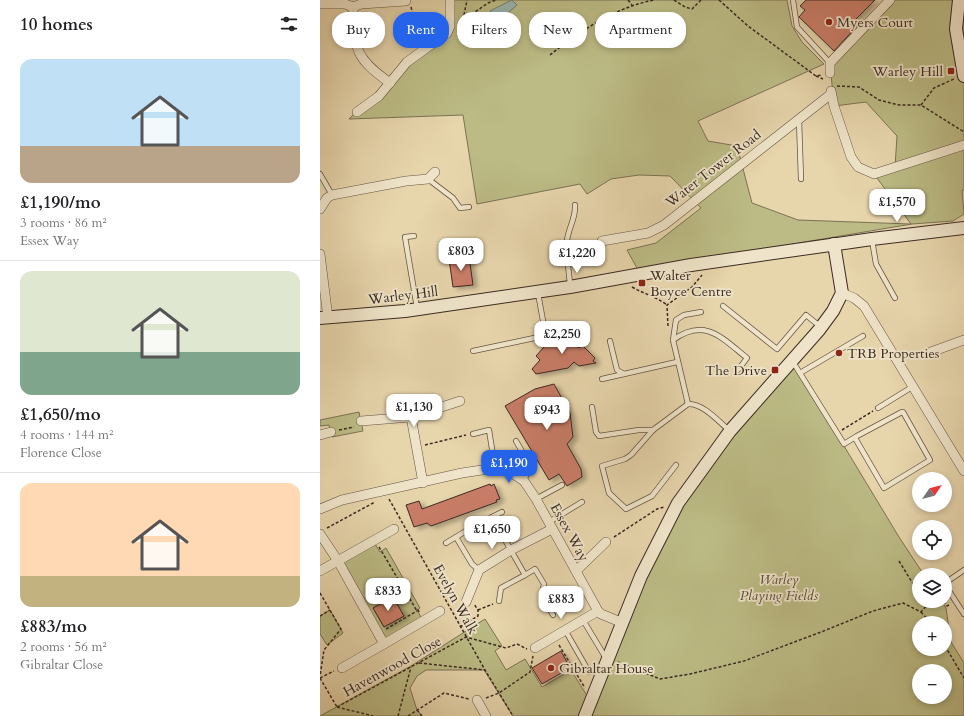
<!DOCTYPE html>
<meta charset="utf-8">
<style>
:root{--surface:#fff;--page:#f6f6f6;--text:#202124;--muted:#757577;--line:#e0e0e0;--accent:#2563eb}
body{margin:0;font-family:Cardo,serif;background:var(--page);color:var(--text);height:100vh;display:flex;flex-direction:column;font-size:15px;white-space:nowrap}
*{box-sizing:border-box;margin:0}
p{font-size:13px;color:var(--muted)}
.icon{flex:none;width:22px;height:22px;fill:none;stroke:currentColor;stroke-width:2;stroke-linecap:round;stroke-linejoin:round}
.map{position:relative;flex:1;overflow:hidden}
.sheet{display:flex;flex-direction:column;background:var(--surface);width:320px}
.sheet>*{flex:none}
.guide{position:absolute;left:12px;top:12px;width:380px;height:36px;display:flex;gap:8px}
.needle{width:26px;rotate:55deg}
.controls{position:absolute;left:592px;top:472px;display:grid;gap:8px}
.controls a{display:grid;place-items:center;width:40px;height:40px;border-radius:50%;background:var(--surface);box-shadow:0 2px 6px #0003;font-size:20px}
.price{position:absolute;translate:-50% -34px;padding:0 9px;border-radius:8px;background:#fff;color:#222;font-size:13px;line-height:26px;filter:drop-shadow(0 1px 2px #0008)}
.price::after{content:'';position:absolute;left:50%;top:24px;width:12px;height:9px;margin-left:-6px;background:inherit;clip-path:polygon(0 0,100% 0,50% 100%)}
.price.selected{background:var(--accent);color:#fff}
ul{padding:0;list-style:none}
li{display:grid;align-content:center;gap:8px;height:212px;padding:0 20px}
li+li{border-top:1px solid var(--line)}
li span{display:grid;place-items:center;height:124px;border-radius:12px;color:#555}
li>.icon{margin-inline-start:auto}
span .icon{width:72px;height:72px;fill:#fffc;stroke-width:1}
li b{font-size:17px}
h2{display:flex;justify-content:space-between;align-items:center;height:48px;padding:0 20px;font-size:17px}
.pill{padding:0 14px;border-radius:16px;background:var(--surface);box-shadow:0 2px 6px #0003;font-size:14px;line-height:36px}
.pill.selected{background:var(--accent);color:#fff}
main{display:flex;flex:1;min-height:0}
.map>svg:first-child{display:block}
.green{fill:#bcbb85;stroke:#7c7254;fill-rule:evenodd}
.water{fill:#98b7b1;stroke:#737f78}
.building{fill:#c97d67;stroke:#3b2a22;filter:url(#shadow)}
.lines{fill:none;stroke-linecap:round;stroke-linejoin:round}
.lane-casing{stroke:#654;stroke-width:6}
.street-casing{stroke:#654;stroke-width:10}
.secondary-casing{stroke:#3b2a22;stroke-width:14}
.path{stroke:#3b2a22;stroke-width:1.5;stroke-dasharray:3 2;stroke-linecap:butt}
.lane{stroke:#efe4c9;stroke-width:4.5}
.street{stroke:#efe4c9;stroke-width:9}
.secondary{stroke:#efe4c9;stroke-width:12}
.poi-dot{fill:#8f2418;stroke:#efe4c9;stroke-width:1.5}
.labels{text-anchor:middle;stroke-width:3.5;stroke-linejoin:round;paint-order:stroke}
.poi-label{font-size:14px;fill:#3b2a22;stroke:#efe4c9;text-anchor:start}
.street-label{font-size:14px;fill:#3b2a22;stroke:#efe4c9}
.park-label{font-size:14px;font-style:italic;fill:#554736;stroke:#efe4c9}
</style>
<main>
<section class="sheet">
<h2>10 homes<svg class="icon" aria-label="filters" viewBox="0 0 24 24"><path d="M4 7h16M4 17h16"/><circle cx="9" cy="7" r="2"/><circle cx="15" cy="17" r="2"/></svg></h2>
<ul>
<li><span style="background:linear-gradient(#bfe0f5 70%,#b9a48a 0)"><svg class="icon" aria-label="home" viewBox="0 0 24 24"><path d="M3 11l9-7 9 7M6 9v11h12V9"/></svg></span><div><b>£1,190/mo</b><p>3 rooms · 86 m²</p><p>Essex Way</p></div></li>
<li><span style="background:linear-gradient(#dfe7d0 65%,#7fa58c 0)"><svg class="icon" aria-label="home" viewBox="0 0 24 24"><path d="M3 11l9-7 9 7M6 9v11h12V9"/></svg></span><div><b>£1,650/mo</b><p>4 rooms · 144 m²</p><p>Florence Close</p></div></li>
<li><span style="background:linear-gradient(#ffd9b3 75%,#c2b280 0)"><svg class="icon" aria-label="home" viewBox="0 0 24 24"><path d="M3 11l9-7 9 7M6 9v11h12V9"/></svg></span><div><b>£883/mo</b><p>2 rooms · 56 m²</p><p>Gibraltar Close</p></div></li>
</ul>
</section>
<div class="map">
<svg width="644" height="716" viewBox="0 0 644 716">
<defs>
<filter id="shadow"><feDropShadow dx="4.5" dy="2.5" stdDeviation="2" flood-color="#0004"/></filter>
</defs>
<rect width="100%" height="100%" fill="#e7d5ac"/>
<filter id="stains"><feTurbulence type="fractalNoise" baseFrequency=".005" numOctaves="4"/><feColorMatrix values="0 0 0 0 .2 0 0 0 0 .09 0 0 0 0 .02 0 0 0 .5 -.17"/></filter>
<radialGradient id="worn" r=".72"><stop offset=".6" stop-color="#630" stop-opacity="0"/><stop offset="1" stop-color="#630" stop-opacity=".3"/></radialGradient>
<g class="green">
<polygon points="130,0 467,0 472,26 482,42 504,64 378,121 388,141 417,146 432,203 478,220 591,224 554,174 575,167 577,136 546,102 514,106 510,63 570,0 644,0 644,190 642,190 644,214 633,221 592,224 318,270 307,250 336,243 381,208 350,176 319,175 291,179 267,194 260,184 157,204 143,115 29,119 87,62 127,33"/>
<path d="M472,360L579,537L604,575H599V601H622L626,608L631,642L644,663V716H193L164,670H106L97,676L90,688L97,710L102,716H0L91,666L165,619L182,646L175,651L186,670L205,659L222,687L251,670L271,702L358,503ZM599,623H625V649H599ZM599,671H625V697H599Z"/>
<polygon points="39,412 43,431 12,437 9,425 0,426 0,420"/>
<path d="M55,544L60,552L66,548L100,608L97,610L102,619L66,641L22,562ZM73,597L84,616L64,627L53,608Z"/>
<polygon points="10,610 23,633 7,645 0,634 0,616"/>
</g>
<polygon class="water" points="192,0 197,5 182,18 174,20 170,11"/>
<g class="building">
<polygon points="486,0 555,0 533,22 537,26 514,51 479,17 485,10 480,6"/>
<polygon points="149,256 153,285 133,287 129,259"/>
<polygon points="237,330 243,336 245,334 259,348 262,345 275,358 273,361 276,363 259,366 254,362 248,368 216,374 212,369 220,360 216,356 232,338 231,337"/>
<polygon points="234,384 250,413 253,437 247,444 261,469 262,477 247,486 239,474 229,480 185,406 215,389"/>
<polygon points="170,484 171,486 174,484 180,499 176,500 177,502 111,526 107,523 94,527 86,505 99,501 102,509"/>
<polygon points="73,597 84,616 64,627 53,608"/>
<polygon points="241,651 250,668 222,684 212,668"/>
</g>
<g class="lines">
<defs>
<g id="lane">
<polyline points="473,0 477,27 510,63"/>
<polyline points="479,120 481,179"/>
<polyline points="0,174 12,195"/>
<polyline points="108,179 133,198 140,208 149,207"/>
<polyline points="94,236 85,237 97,308"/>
<polyline points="552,240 556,264 575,298"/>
<path d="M250,285C249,271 246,255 247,241C248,228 256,219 255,205"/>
<polyline points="403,306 457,349 486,315 501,327"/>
<polyline points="353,340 356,320 364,315 381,312"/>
<polyline points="290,341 297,370 304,374 357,362"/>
<polyline points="153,351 219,337 225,332 218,293"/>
<polyline points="473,362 524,444 537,436 582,412 583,412 610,460 564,488 535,438"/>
<polyline points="480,373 543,336"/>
<polyline points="282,379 304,374"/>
<polyline points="272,407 276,432 279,436 319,430 333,430"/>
<polyline points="558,408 592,387"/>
<path d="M410,431C399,422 383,403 368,404L353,340C385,317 402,338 427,358L418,370"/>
<polyline points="153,434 169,430 175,468"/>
<polyline points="196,441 210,465 204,481"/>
<polyline points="356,465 332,496 306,509 289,493 282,466 305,459 311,455 333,430 368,404"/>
<polyline points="216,499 242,485"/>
<polyline points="182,512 172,517 205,575 215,569 224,584 222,595 233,615"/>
<polyline points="229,522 262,502"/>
<polyline points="159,525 172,517"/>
<polyline points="146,531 136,537 152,564 159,570"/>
<polyline points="126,543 136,537"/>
<polyline points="644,570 628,581 629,591 644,614"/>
<polyline points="179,601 181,588 205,575"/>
<polyline points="263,620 284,655"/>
<polyline points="245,630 269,672"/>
</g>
<g id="street">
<path d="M0,4H25L33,7C35,50 34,57 70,83"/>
<polyline points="33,7 41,4 86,1"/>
<polyline points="510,73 510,63 570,0"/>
<polyline points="511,91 514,106 531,157 538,167 554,174 644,145"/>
<polyline points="37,112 59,96 87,62 127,33 130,26 130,0"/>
<polyline points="0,209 7,198 12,195 86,181 108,179 115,172"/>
<polyline points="282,241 328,233 344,225 511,94"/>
<polyline points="0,254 8,318"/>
<polyline points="522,293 534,298 544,306 644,471"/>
<polyline points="611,352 644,340"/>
<polyline points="91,417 103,483"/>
<polyline points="41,421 91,417 140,401"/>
<polyline points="0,435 11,432"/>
<polyline points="0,509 22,500 142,473 175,468 192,473 204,481 216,499 278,611 281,614 303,623"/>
<polyline points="0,534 18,561 64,644 22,668"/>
<polyline points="0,571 74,529"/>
<polyline points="256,571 286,542"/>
<polyline points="146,602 159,570 191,550 232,529"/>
<polyline points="64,644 120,611"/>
<polyline points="215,648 278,611"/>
<polyline points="157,700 166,716"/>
</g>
<g id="secondary">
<polyline points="639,0 636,29 644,76"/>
<polyline points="0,318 85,311 250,287 371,265 552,239 644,228"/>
<polyline points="265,716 321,576 358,503 410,431 499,330 513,311 522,293 514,244"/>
</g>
</defs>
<use href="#lane" class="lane-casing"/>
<use href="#street" class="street-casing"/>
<use href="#secondary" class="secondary-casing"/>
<g class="path">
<polyline points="308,0 312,5"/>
<polyline points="354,0 365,7 372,9 381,0"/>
<polyline points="399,0 428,26 496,76 502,75"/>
<polyline points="91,7 93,15 98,25 97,31 99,36 104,38"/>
<polyline points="143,20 147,0"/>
<polyline points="139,23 168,3 176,0"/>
<path d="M230,55C260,31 296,7 334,0"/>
<polyline points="496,76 503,79"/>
<polyline points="517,86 539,87 559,100 579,105 601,105 644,132"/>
<polyline points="601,105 614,88 634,79"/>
<path d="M312,287C324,294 335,296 347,305"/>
<polyline points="348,326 347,305 372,287 382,275"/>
<polyline points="19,430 34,427"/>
<polyline points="522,430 553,411"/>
<polyline points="105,445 146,435"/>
<polyline points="69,499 165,670 193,716"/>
<polyline points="7,528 55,502"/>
<polyline points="294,537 337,509 344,507"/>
<polyline points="59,547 97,611 98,610 100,613"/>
<polyline points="579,561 595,587 599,590"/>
<polyline points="0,593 21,629 4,650 0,676"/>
<polyline points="624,601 627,606 629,605"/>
<polyline points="158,610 173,604"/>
<polyline points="601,612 611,623"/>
<polyline points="0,616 10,610"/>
<polyline points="140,627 158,616 158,610 154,604"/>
<polyline points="66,629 97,611"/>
<polyline points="239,645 265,688"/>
<polyline points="625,646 644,678"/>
<polyline points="298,662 340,679 370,674 424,661 501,632 553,611 583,603 601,612 608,604 615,601"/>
<polyline points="99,663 165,670"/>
<polyline points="0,678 17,707"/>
<polyline points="0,678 14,671"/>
<polyline points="166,698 179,693 210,672 213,656"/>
<polyline points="17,707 146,637 186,648 197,644 207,649"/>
<polyline points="17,707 53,716"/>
<polyline points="97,710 102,716"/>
<polyline points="78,716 91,667"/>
<polyline points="88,716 124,693 149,699"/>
</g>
<use href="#lane" class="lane"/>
<use href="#street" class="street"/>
<use href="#secondary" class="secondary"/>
</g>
<g class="poi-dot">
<circle cx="509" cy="22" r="4"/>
<rect x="627" y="67" width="8" height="8" rx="2"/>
<rect x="318" y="279" width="8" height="8" rx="2"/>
<circle cx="519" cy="353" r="4"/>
<rect x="451" y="366" width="8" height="8" rx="2"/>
<circle cx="231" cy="668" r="4"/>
</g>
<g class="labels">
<g class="poi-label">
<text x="517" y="27">Myers Court</text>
<text x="623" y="76" text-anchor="end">Warley Hill</text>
<text x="330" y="280">Walter<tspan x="330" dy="16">Boyce Centre</tspan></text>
<text x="527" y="358">TRB Properties</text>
<text x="447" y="375" text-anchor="end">The Drive</text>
<text x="239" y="673">Gibraltar House</text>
</g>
<g class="street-label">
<text transform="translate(393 168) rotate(-38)" y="5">Water Tower Road</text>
<text transform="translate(83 295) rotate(-7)" y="5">Warley Hill</text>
<text transform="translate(250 532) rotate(61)" y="5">Essex Way</text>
<text transform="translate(136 599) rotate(61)" y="5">Evelyn Walk</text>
<text transform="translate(72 666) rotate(-29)" y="5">Havenwood Close</text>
</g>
<g class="park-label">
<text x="459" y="584">Warley<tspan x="459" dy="16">Playing Fields</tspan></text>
</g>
</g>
<rect width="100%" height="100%" filter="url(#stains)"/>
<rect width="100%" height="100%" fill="url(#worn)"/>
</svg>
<div class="controls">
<a><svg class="needle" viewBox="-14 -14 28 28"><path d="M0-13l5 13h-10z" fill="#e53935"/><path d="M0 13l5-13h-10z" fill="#757577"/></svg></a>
<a><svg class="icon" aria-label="locate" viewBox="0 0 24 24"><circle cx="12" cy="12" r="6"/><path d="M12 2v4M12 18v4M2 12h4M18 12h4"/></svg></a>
<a><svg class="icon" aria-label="layers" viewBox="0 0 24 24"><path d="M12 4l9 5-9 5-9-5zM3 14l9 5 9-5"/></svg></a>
<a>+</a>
<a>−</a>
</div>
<b class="price" style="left:577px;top:223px">£1,570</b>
<b class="price" style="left:141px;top:272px">£803</b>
<b class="price" style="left:257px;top:274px">£1,220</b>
<b class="price" style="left:242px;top:355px">£2,250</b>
<b class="price" style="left:94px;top:428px">£1,130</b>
<b class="price" style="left:227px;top:431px">£943</b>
<b class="price selected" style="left:189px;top:484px">£1,190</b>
<b class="price" style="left:172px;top:550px">£1,650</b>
<b class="price" style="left:68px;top:612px">£833</b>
<b class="price" style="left:241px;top:620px">£883</b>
<div class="guide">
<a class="pill">Buy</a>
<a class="pill selected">Rent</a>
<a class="pill">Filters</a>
<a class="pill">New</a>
<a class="pill">Apartment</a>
</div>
</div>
</main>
